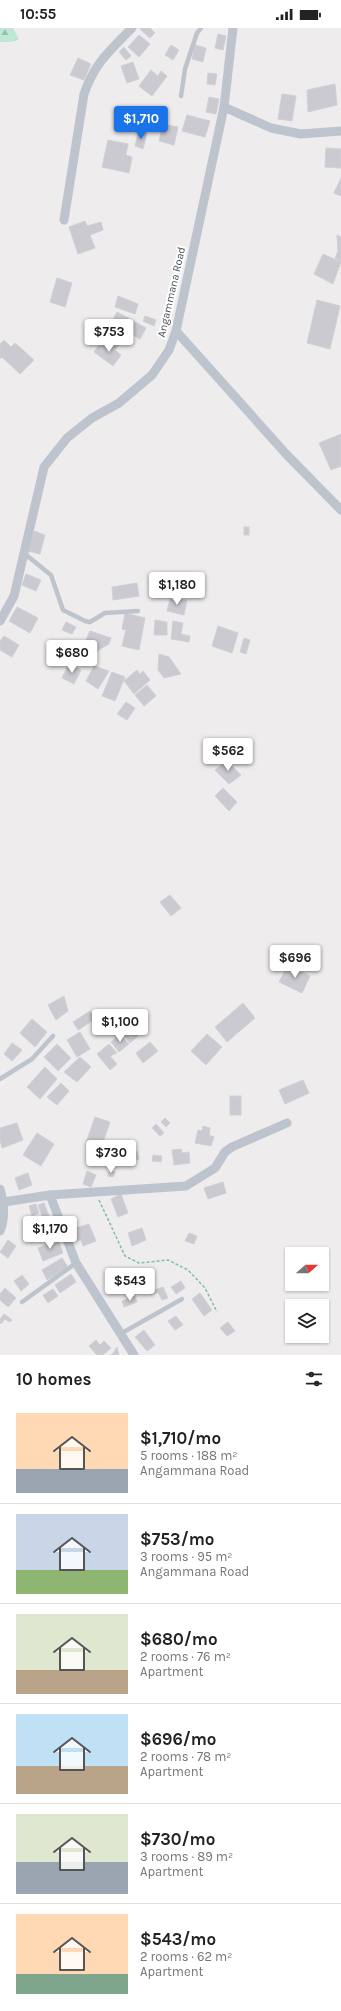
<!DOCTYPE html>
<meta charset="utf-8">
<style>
:root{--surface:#fff;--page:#f2f2f2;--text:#222;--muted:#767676;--line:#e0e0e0;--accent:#1a73e8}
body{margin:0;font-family:Karla,sans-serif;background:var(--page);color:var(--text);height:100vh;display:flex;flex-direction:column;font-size:15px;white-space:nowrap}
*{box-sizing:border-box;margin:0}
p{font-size:13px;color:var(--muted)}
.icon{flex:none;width:22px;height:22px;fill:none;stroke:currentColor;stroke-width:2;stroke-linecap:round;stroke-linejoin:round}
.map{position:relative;height:1327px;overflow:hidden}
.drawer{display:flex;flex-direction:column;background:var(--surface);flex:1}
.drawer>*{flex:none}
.needle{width:26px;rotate:69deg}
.buttons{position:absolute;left:285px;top:1219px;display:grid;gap:8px}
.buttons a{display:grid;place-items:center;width:44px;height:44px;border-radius:0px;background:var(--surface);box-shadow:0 1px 3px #0004;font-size:20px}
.price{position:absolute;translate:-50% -34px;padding:0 9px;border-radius:4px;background:#fff;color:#222;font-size:13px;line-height:26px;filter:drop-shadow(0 1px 2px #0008)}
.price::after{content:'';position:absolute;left:50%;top:24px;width:12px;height:9px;margin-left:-6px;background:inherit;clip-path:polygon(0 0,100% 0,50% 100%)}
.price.on{background:var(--accent);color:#fff}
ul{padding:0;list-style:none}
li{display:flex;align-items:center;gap:12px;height:100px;padding:0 16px}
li+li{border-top:1px solid var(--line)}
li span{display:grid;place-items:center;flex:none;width:112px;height:80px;border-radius:0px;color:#555}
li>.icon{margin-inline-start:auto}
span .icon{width:48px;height:48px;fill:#fffc;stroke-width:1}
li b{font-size:17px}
h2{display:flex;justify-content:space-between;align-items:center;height:48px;padding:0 16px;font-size:17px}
.status{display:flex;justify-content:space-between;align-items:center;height:28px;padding:0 20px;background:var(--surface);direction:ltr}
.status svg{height:11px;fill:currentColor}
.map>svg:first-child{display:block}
.forest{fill:url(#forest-firs)}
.building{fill:#cacad0;stroke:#d0d1d7}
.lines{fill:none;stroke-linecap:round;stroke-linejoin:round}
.path{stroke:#7ac2a9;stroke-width:1.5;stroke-dasharray:3 2;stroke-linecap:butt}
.lane{stroke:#bec4cd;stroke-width:4.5}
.street{stroke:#bec4cd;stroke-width:9}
.labels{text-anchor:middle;stroke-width:4;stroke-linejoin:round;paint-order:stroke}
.street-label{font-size:11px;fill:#464c57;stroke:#fff}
</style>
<div class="status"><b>10:55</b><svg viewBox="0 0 49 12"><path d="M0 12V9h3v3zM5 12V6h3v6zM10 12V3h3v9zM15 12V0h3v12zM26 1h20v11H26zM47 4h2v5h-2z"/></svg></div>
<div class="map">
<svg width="341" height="1327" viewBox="0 0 341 1327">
<defs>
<pattern id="forest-firs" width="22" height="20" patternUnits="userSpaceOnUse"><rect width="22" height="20" fill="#bee8d5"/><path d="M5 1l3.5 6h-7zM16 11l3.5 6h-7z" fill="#9cbeb0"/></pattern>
</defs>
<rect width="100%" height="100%" fill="#eeecec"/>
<polygon class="forest" points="0,0 13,0 19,11 12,14 0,14"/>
<g class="building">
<polygon points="141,0 150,0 155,5 150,10 140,1"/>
<polygon points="218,6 226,8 223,22 215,20"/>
<polygon points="139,7 150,16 139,29 128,19"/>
<polygon points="171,17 179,22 173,32 165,27"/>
<polygon points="195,17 206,20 203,34 192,31"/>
<polygon points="124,19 131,28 126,32 119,24"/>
<polygon points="78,30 91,36 84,52 70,47"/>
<polygon points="133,34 139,51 127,55 121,38"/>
<polygon points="151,42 158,48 161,43 167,48 152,68 139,58"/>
<polygon points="208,45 217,46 215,57 207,56"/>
<polygon points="335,56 337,77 308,84 307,62"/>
<polygon points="282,66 296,68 292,93 278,91"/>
<polygon points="209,69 219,71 216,86 206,84"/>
<polygon points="187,87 210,93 205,109 182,103"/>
<polygon points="163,96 178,99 174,117 159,113"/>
<polygon points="139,103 147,105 143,121 135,118"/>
<polygon points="108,112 128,116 126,127 132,129 129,145 102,139"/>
<polygon points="326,120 341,121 341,140 325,139"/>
<polygon points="341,150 341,168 334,165"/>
<polygon points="85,193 87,198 101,194 103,202 90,207 95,220 78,226 69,199"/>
<polygon points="337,207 341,209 341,224 338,223"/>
<polygon points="338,223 341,224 341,234 335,230"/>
<polygon points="323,226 341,234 333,256 314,246"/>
<polygon points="57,250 72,255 65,279 50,274"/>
<polygon points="118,268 138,276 135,286 115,279"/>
<polygon points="317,272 340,278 330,321 307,315"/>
<polygon points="117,284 146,300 140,311 111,295"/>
<polygon points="145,288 156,292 154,298 143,293"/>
<polygon points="4,312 11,319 15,315 34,332 20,346 2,329 0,331 0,316"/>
<polygon points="113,312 119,317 115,322 121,327 113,338 94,324 100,315 107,320"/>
<polygon points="341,406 341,438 331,442 319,415"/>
<rect x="244" y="499" width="5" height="8"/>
<polygon points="34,503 45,507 40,526 28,523"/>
<polygon points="26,546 41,552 36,563 22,557"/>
<polygon points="137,555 139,568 113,572 112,559"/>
<polygon points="170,571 187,572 184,587 167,583"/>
<polygon points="17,579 38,590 30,605 9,593"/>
<polygon points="125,585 145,590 139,622 122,618 126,602 122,601"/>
<polygon points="155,592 167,594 167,607 154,607"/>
<polygon points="173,593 183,595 181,606 190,608 189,614 171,611"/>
<polygon points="66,594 72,597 69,605 62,602"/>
<polygon points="72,597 76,599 72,606 69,605"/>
<polygon points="218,598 238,605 232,625 212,618"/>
<polygon points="90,603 111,610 109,616 100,621 91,631 80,625"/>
<polygon points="4,608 19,617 12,629 0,622 0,613"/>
<polygon points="244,610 250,612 246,626 240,624"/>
<polygon points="159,626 169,629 181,646 164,650 158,642"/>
<polygon points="69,636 81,642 74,656 62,650"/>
<polygon points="94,638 109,643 98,661 86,653"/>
<polygon points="137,642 140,646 143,643 150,652 134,666 124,653"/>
<polygon points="112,644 125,649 115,673 102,668"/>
<polygon points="147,657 156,668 144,678 135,667"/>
<polygon points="126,674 135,680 127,692 117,686"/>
<polygon points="227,733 241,747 229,756 215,742"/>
<polygon points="223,760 237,774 229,783 215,768"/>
<polygon points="170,867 181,880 171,888 160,874"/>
<polygon points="288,937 310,948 302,965 279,954"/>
<polygon points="64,968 68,983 56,992 48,977"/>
<polygon points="243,975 255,990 227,1014 215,999"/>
<polygon points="90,983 95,991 78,1002 73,994"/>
<polygon points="32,991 47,1004 35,1019 20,1005"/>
<polygon points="129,997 138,1008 130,1015 121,1004"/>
<polygon points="80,1004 90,1021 77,1029 67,1012"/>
<polygon points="120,1006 129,1016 119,1024 111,1014"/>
<polygon points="207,1006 222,1019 206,1037 191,1023"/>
<polygon points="150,1014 158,1023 143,1035 136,1025"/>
<polygon points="12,1015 22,1022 12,1033 4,1026"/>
<polygon points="57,1016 71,1030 58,1043 44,1029"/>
<polygon points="109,1016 117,1025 110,1028 117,1036 110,1042 97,1026"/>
<polygon points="80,1029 91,1039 77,1054 64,1044"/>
<polygon points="45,1039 57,1051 40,1071 27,1059"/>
<polygon points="303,1052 309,1065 285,1076 279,1062"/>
<polygon points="61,1055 69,1063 57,1077 47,1069"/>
<rect x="230" y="1068" width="11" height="19"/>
<polygon points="95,1089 110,1094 101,1120 86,1115"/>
<polygon points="165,1090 170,1095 166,1099 161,1094"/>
<polygon points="17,1095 23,1112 2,1120 0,1112 0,1100"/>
<polygon points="156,1096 164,1105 160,1108 152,1100"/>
<polygon points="203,1098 210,1100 209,1107 214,1109 211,1118 195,1115 198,1102 202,1103"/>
<polygon points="37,1105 54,1116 41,1138 23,1127"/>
<polygon points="181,1121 182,1125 189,1124 190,1135 174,1137 172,1122"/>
<polygon points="137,1123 139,1131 125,1135 123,1127"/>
<polygon points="153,1127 162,1128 161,1134 152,1133"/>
<polygon points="110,1142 115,1144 113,1149 108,1148"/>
<polygon points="87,1143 96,1147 91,1159 83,1156"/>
<polygon points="28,1145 32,1157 19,1162 15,1150"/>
<polygon points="223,1154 226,1165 208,1171 204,1160"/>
<polygon points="121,1166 128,1185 118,1189 111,1171"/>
<polygon points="44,1175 49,1188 43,1190 38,1177"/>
<polygon points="36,1176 39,1185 32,1188 29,1178"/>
<polygon points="89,1196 96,1213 83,1218 81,1212 77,1213 74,1206 78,1204 76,1200"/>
<polygon points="142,1200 146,1212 132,1218 128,1205"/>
<polygon points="189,1205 197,1208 194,1216 185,1213"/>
<polygon points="8,1212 16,1218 8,1230 0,1224"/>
<polygon points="58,1212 63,1225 43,1233 38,1220"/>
<polygon points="62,1230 68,1239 47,1252 42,1242"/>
<polygon points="71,1246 76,1254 60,1265 55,1257"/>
<polygon points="22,1247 29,1256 21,1263 14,1253"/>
<polygon points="127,1252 129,1258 116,1264 113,1258"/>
<polygon points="181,1253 185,1260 176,1266 171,1259"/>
<polygon points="163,1259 168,1270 162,1272 158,1264 151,1267 149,1264"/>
<polygon points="5,1260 16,1270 8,1279 0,1272 0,1266"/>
<polygon points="53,1261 58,1268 48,1275 43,1267"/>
<polygon points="200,1265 212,1282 204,1288 192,1271"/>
<polygon points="135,1268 137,1274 124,1279 122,1273"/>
<polygon points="4,1286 12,1292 10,1294 5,1291 1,1296 0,1291"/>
<polygon points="176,1288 183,1297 175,1302 168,1293"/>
<polygon points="228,1294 235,1303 227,1308 220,1300"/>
<polygon points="144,1302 155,1317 147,1323 135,1309"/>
<polygon points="96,1312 100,1317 104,1313 111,1320 103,1327 97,1327 89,1318"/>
<polygon points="117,1319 119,1327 111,1327 114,1324"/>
</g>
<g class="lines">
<polyline class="path" points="99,1172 125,1228 139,1235 168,1232 188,1242 205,1260 217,1284"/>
<g class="lane">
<polyline points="181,68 185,41 197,5 201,0"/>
<polyline points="25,526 51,547 63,582 85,593 90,594 105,585 138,583"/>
<polyline points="0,1051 32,1031 53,1008"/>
<polyline points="22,1274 76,1235"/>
<polyline points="122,1305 182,1271"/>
</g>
<g class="street">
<polyline points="224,79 271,100 301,106 341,103"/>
<path d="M64,192L84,66C95,34 110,23 132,0"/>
<polyline points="176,303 287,427 341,482"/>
<polyline points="0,593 14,568 44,439 67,410 92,390 119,375 152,347 169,322 176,303 224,79 233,0"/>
<path d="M0,1161C4,1175 6,1189 0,1203"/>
<polyline points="50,1167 186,1158 215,1140 225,1124 232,1119 287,1095"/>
<polyline points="4,1174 50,1167 76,1235 134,1327"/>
</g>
</g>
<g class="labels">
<g class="street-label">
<text transform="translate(171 264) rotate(-77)" y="4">Angammana Road</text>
</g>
</g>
</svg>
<div class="buttons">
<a><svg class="needle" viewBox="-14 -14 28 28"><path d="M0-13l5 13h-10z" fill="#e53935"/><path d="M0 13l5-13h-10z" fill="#767676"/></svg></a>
<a><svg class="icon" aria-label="layers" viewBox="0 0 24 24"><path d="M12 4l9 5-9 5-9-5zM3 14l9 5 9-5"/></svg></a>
</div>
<b class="price on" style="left:141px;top:112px">$1,710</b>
<b class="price" style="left:109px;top:325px">$753</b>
<b class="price" style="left:177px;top:578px">$1,180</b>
<b class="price" style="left:72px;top:646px">$680</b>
<b class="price" style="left:228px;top:744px">$562</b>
<b class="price" style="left:295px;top:951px">$696</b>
<b class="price" style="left:120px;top:1015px">$1,100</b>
<b class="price" style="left:111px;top:1146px">$730</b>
<b class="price" style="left:50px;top:1222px">$1,170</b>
<b class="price" style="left:130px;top:1274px">$543</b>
</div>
<section class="drawer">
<h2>10 homes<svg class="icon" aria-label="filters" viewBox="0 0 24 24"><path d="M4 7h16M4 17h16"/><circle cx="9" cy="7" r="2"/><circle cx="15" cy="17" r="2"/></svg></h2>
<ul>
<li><span style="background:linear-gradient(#ffd9b3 70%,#9aa5b1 0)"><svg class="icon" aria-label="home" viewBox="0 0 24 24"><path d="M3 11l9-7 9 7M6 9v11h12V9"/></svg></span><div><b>$1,710/mo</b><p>5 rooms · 188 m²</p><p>Angammana Road</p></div></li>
<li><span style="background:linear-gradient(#c9d6e8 70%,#8fb573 0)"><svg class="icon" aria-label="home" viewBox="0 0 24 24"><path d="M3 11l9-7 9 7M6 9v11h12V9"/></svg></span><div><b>$753/mo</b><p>3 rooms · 95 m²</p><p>Angammana Road</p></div></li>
<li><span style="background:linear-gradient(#dfe7d0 70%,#b9a48a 0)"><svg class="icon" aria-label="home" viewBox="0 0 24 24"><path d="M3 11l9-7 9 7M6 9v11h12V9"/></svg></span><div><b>$680/mo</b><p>2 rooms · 76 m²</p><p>Apartment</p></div></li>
<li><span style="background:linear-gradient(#bfe0f5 65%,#b9a48a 0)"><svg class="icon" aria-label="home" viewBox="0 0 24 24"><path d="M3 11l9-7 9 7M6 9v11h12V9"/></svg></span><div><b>$696/mo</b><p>2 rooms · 78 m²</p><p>Apartment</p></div></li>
<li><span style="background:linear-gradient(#dfe7d0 60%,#9aa5b1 0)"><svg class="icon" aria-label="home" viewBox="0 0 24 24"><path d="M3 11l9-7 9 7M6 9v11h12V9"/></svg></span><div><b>$730/mo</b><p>3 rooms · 89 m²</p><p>Apartment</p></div></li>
<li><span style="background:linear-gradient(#ffd9b3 75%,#7fa58c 0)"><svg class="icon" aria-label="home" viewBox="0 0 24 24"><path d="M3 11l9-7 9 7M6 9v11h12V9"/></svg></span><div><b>$543/mo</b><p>2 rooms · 62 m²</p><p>Apartment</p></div></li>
</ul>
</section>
